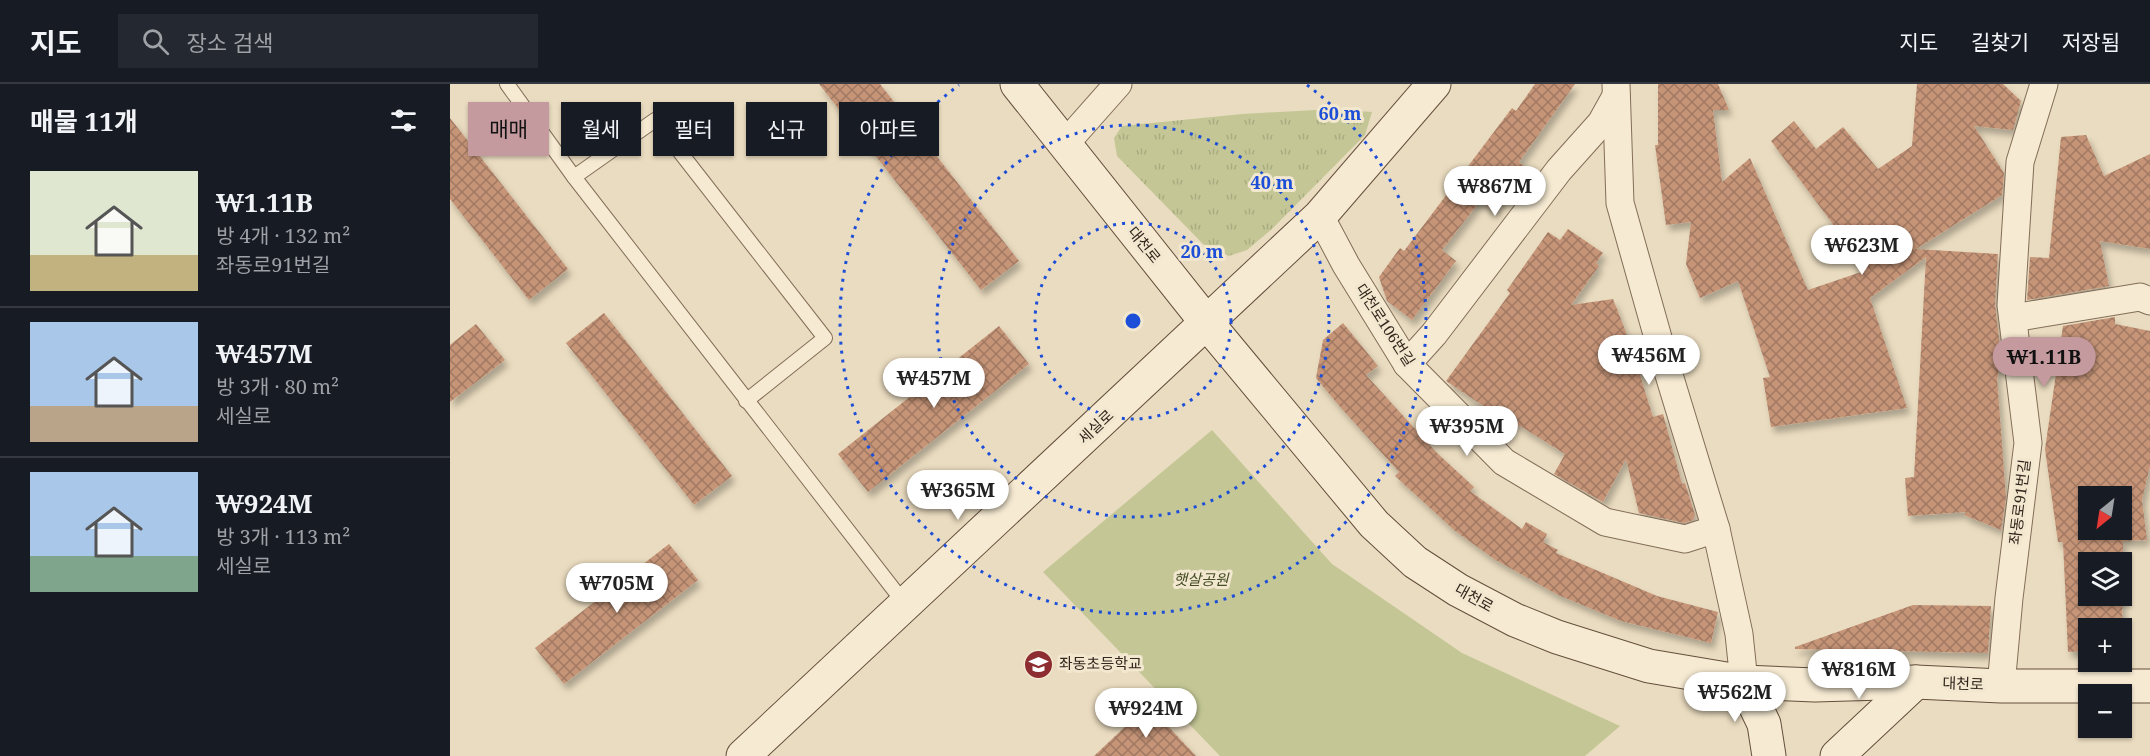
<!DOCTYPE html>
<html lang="ko">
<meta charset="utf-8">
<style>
:root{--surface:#171b24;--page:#242831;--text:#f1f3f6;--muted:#9ea1a6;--line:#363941;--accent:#c49a9e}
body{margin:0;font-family:"Noto Serif","Noto Sans KR",serif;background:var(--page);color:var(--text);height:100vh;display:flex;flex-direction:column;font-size:22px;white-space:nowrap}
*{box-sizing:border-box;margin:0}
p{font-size:20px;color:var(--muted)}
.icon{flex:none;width:33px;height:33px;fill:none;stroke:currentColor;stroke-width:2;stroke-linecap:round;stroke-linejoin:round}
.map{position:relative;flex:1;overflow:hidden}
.details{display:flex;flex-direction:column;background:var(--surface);width:450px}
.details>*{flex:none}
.hud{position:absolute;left:18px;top:18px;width:570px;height:54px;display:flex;gap:12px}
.needle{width:39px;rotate:210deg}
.controls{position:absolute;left:1628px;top:402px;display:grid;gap:12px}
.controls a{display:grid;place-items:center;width:54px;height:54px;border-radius:0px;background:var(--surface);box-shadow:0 2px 4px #0004;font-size:30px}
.price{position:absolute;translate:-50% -51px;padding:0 14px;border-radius:21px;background:#fff;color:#222;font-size:20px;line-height:39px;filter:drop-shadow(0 2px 3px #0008)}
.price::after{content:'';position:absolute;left:50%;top:36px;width:18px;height:14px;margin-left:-9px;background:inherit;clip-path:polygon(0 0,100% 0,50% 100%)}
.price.active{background:var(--accent);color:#111}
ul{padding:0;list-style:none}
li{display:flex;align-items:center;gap:18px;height:150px;padding:0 30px}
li+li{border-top:2px solid var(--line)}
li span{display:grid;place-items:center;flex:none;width:168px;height:120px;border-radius:0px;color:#555}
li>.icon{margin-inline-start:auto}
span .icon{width:72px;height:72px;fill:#fffc;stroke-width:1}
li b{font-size:26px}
h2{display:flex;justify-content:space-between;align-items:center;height:72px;padding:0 30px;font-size:26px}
.chip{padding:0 21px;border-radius:0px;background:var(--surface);box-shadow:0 2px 4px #0004;font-size:21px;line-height:54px}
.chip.active{background:var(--accent);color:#111}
header{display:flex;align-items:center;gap:36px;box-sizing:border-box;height:84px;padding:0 30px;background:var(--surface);border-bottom:2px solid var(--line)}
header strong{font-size:28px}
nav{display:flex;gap:33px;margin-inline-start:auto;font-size:21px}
.search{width:420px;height:54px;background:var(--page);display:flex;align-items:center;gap:15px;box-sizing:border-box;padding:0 21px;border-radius:0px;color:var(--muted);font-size:22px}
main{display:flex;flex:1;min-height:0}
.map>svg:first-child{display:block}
.grass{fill:url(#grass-tufts)}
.park{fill:#c4c795}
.building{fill:url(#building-cross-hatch);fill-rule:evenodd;filter:url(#shadow)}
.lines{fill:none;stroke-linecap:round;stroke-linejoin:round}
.lane-casing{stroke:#826d59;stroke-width:16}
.street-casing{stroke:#826d59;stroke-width:29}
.secondary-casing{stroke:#644f3d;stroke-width:35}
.lane{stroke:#f6ead2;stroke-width:14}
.street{stroke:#f6ead2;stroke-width:27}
.secondary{stroke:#f6ead2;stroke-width:33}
.ring{fill:none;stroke:#1d4ed8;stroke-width:3;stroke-dasharray:3 6}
.labels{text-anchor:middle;stroke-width:6;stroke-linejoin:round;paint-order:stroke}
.street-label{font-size:15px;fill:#33261d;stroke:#f2e7cf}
.park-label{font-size:15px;font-style:italic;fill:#454e25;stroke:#f2e7cf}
.poi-label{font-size:15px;fill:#33261d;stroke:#f2e7cf;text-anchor:start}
.centre{fill:#1d4ed8;stroke:#f2e7cf;stroke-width:3}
.ring-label{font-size:18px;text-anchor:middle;font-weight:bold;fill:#1d4ed8;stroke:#f2e7cf;stroke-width:6;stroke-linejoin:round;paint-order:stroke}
</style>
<header>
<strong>지도</strong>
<div class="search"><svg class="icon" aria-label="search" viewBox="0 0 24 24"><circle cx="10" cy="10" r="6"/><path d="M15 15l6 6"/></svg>장소 검색</div>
<nav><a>지도</a><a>길찾기</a><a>저장됨</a></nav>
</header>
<main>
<section class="details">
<h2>매물 11개<svg class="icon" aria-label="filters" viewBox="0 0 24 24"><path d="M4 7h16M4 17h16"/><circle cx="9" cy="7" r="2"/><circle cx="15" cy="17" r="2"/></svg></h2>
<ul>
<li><span style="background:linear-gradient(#dfe7d0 70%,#c2b280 0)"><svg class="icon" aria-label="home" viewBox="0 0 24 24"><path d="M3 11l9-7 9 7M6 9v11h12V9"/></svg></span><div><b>₩1.11B</b><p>방 4개 · 132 m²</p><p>좌동로91번길</p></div></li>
<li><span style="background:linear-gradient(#a9c7e8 70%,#b9a48a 0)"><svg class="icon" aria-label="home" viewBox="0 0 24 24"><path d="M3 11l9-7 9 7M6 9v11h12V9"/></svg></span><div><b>₩457M</b><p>방 3개 · 80 m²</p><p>세실로</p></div></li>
<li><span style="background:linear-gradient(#a9c7e8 70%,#7fa58c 0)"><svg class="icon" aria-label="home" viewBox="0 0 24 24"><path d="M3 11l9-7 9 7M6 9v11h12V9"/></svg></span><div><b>₩924M</b><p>방 3개 · 113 m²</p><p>세실로</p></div></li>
</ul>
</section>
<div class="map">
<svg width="1700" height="672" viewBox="0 0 1700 672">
<defs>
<pattern id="grass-tufts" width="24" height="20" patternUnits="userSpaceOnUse" patternTransform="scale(1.5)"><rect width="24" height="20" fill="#c4c795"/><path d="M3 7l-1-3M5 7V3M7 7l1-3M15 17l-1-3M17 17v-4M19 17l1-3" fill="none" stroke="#a9ab80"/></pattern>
<pattern id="building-cross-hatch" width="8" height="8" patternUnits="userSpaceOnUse" patternTransform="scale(1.5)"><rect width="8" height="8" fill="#c69578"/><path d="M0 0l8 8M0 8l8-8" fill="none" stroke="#a17962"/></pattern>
<filter id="shadow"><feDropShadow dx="3.5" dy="6" stdDeviation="3" flood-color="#0004"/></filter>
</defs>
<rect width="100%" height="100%" fill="#eadcc0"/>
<polygon class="grass" points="883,25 922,28 915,51 822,145 797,166 779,172 753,160 667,72 664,54 672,42 792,30"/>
<polygon class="park" points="762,346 882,480 1012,569 1170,642 1135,672 770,672 593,488"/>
<g class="building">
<polygon points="369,0 430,0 569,177 531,206"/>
<polygon points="1085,0 1125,0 1069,78 1075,83 1044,127 1030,117 992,166 1006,177 962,236 937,217 929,193 950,164 954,167 1062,24 1066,27"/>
<polygon points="1208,0 1268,0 1279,26 1263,26 1272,98 1300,74 1358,206 1417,186 1321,57 1344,37 1366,65 1393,43 1428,85 1462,62 1467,0 1553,0 1571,17 1563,46 1524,42 1554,89 1552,111 1466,165 1548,170 1545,220 1550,263 1548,293 1547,293 1556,413 1551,446 1514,431 1516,428 1458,432 1455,394 1464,393 1476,173 1420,214 1457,324 1321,343 1313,294 1320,293 1288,197 1250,214 1236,180 1241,138 1216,141 1205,61 1208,61"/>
<polygon points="0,34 118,185 79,216 0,115"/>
<polygon points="1636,51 1654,92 1700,70 1700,165 1650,157 1659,202 1577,216 1580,173 1599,174 1611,53"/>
<polygon points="1118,145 1153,169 1146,179 1149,182 1121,221 1163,215 1179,256 1203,333 1213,330 1232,400 1235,399 1245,431 1243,436 1234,439 1189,429 1176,375 1153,418 1104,390 1115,370 1049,329 1047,331 996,297 1060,209 1057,206 1098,148 1110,156"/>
<polygon points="154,229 282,392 244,421 116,259"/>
<path d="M1665,233V240L1700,247V382L1692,416L1697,456L1673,457L1672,566L1671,544H1638V567L1618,568L1613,458H1608L1595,365L1613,242ZM1638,412H1671V446H1638ZM1638,478H1671V512H1638Z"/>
<polygon points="893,239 928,282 916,291 987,369 1024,403 1020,407 1072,445 1076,438 1097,450 1093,458 1108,466 1106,469 1207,512 1268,528 1261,559 1171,537 1108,511 1044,475 1004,446 945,392 949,388 891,324 866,294 873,256"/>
<polygon points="26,240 55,276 0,318 0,261"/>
<polygon points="549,242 579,280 418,408 388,370"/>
<polygon points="219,460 248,496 114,600 85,564"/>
<polygon points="1463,521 1541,522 1538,569 1345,565 1345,563"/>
<polygon points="698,621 746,672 644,672"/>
</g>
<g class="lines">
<defs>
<g id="lane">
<polyline points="57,0 124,93 455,520"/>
<polyline points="124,93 205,36 375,254 296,317"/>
</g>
<g id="street">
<polyline points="1166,0 1170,119 1212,268 1266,445 1289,550 1294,598"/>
<polyline points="614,61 668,0"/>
<polyline points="870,132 896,181 957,280 1054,378 1155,438 1235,455 1266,445"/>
<polyline points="1563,234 1690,213 1700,217"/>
<polyline points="957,280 984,250 1109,86 1151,39 1166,12"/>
<polyline points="1551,602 1559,514 1578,359 1561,221 1570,78 1594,0"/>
</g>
<g id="secondary">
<polyline points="567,0 757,239 924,440 965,478 1008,506 1065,536 1107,553 1199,582 1294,598 1365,601 1466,598 1551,602 1700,602"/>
<polyline points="1294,598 1314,640 1319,672"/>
<polyline points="293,672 870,132 984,0"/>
<polyline points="1387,672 1466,598"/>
</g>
</defs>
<use href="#lane" class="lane-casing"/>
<use href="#street" class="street-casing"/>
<use href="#secondary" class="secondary-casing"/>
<use href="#lane" class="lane"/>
<use href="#street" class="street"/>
<use href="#secondary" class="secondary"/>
</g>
<g class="ring">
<circle cx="683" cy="237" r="98"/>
<circle cx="683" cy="237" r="196"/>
<path d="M857 1A293 293 0 1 1 509 1"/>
</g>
<defs>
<symbol id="school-disc" viewBox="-11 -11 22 22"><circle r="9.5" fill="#8d2d32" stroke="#f2e7cf"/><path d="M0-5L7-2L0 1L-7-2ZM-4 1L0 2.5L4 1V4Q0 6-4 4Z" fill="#fff"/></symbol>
</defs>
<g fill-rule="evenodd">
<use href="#school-disc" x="572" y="564" width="33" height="33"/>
</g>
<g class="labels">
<g class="street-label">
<text transform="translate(694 161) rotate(51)" y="5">대천로</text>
<text transform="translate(935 241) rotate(57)" y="5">대천로106번길</text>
<text transform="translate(646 343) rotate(-43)" y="5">세실로</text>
<text transform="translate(1570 418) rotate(-83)" y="5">좌동로91번길</text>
<text transform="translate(1024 514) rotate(29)" y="5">대천로</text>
<text transform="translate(1513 600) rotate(2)" y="5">대천로</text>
</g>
<g class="park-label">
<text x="751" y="501">햇살공원</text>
</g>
<g class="poi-label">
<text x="609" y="585">좌동초등학교</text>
</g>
</g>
<circle cx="683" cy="237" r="9" class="centre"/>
<g class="ring-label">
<text x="890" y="36">60 m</text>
<text x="822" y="105">40 m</text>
<text x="752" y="174">20 m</text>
</g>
</svg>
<div class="controls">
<a><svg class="needle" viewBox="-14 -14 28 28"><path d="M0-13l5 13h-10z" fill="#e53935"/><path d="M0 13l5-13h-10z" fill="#9ea1a6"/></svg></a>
<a><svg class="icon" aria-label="layers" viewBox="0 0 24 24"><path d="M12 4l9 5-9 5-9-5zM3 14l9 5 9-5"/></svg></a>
<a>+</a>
<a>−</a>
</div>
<b class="price" style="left:1045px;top:133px">₩867M</b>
<b class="price" style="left:1412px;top:192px">₩623M</b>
<b class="price" style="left:1199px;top:302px">₩456M</b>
<b class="price active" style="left:1594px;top:304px">₩1.11B</b>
<b class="price" style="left:484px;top:325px">₩457M</b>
<b class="price" style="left:1017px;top:373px">₩395M</b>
<b class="price" style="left:508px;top:437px">₩365M</b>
<b class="price" style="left:167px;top:530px">₩705M</b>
<b class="price" style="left:1409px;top:616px">₩816M</b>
<b class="price" style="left:1285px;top:639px">₩562M</b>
<b class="price" style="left:696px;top:655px">₩924M</b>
<div class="hud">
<a class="chip active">매매</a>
<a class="chip">월세</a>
<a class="chip">필터</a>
<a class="chip">신규</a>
<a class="chip">아파트</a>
</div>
</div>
</main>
